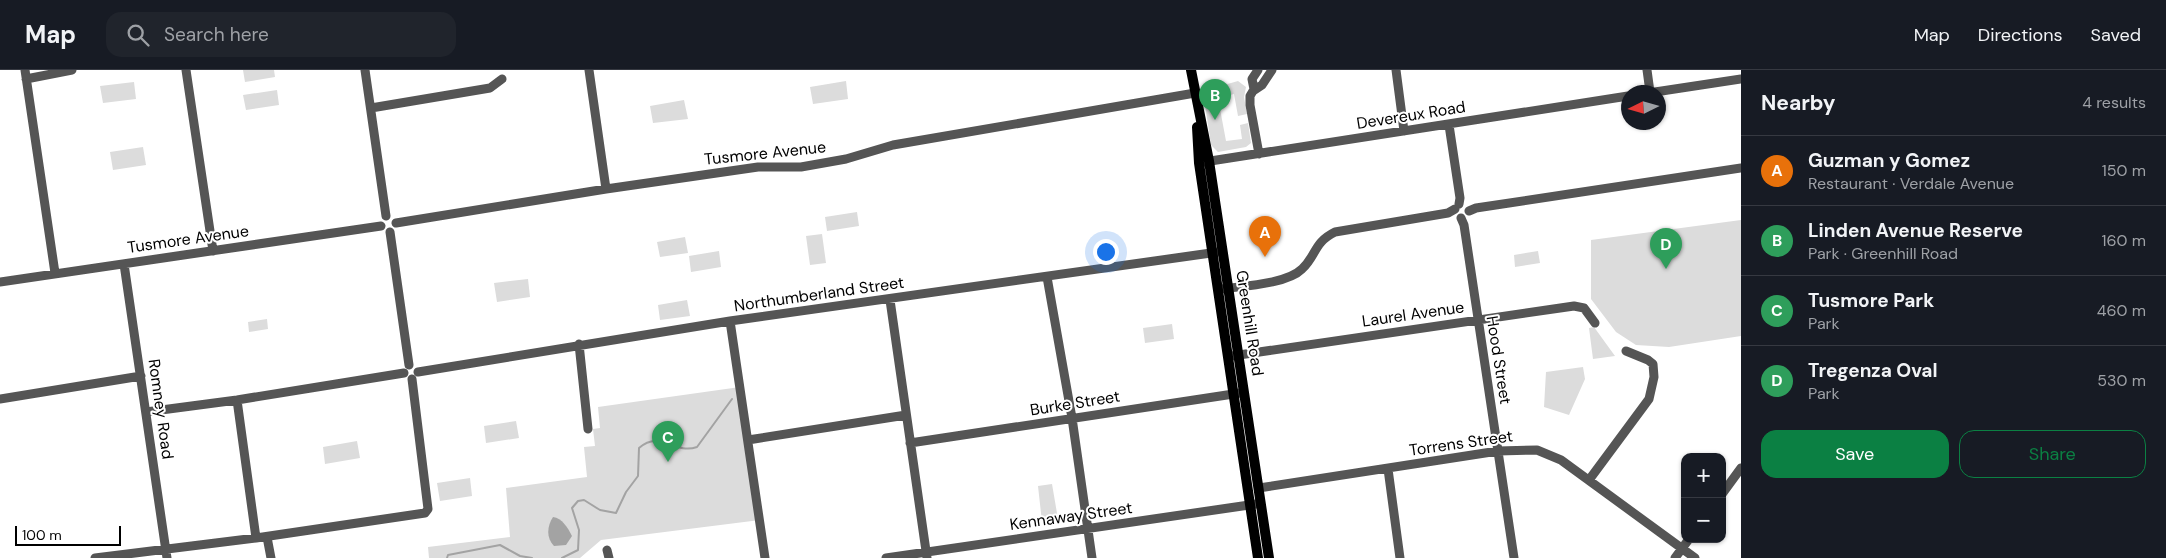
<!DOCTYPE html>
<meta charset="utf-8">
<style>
:root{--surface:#171b24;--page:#20242c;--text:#f1f3f6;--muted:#9ea1a6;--line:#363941;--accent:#0b8043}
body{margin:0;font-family:"DM Sans",sans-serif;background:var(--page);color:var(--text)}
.controls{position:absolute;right:15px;bottom:15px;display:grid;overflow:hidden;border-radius:10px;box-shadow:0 1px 4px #0004}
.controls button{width:45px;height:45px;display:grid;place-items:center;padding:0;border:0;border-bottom:1px solid var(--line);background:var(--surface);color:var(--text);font:25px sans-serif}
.compass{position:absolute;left:1621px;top:15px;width:45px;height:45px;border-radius:50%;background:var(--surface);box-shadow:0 1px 4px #0004;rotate:265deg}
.scale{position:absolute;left:15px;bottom:12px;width:106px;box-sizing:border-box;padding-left:5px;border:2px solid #000;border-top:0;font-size:14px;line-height:18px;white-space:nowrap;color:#000;-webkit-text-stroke:4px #fff;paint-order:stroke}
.you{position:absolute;left:1105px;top:181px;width:18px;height:18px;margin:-12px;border:4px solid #fff;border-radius:50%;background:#1a73e8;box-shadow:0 0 0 8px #1a73e833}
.badge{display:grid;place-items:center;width:32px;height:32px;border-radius:50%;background:var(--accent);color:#fff;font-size:16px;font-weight:700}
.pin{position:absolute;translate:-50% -41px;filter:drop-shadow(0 1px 2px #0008)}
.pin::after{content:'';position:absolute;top:26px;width:18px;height:15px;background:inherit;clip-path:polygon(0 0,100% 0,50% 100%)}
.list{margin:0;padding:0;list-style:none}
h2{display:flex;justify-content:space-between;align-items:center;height:65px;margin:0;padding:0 20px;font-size:21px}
h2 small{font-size:16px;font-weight:400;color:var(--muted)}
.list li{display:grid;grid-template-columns:32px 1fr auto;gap:15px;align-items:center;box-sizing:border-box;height:70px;padding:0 20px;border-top:1px solid var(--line)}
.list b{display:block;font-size:19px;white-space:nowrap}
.list p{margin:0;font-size:16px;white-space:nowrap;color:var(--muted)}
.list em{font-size:16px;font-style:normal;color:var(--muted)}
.actions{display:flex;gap:10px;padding:15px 20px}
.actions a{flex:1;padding:11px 0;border:1px solid var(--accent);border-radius:15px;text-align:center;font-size:18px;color:var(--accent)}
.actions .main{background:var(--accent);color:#fff}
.icon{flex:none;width:28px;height:28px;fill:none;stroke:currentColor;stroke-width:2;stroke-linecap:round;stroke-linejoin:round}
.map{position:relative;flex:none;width:1741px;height:488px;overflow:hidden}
header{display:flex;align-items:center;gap:30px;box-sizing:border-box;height:70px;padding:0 25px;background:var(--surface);border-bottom:1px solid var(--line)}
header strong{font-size:24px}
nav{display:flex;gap:28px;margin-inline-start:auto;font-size:18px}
.search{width:350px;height:45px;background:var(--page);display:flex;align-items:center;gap:12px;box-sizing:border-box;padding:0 18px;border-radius:15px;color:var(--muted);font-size:19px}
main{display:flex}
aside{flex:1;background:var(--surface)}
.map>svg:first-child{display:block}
</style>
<header>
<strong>Map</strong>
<div class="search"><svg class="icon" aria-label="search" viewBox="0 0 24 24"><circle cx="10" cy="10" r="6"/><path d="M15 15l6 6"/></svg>Search here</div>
<nav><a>Map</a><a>Directions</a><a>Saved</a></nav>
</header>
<main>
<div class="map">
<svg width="1741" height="488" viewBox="0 0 1741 488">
<rect width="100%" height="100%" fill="#fff"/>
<path fill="#dcdcdc" d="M243,0H274L275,7L245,12Z
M846,11L848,29L813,34L810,17Z
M1238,11L1246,17L1244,27L1247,44L1238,46L1234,24L1218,28L1226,71L1242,69L1240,55L1248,53L1251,73L1246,77L1218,82L1211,75L1203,21Z
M134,12L136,29L103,33L100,16Z
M277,20L279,35L246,40L243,25Z
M684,30L688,49L653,53L650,36Z
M143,77L146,95L113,100L110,82Z
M857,142L859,156L827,161L825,147Z
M1741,150V266L1669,277L1636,275L1616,262L1591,229V170Z
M822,164L826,193L810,195L806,166Z
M685,167L688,183L660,187L657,172Z
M719,181L721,197L691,202L689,186Z
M1538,181L1540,193L1515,197L1514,185Z
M528,209L530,227L497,232L494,213Z
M687,230L690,246L660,250L658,235Z
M267,249L268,259L249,262L248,252Z
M1172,254L1174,269L1145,273L1143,258Z
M1594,257L1615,286L1593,289L1589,258Z
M1583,297L1585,309L1569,345L1544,337L1546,302Z
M740,317L760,450L601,470L580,488H429L428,477L510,467L506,418L587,407L584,377L595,376L593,359L600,358L598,337Z
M516,351L519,368L486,373L484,356Z
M357,371L360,388L325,394L323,377Z
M470,408L472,426L440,431L437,413Z
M1052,414L1058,449L1042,452L1038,416Z"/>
<path fill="#a3a3a3" d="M553,447C562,448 568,458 572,466L566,475L554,476C546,468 547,456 553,447Z"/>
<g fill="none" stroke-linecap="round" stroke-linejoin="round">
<path stroke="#a3a3a3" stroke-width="2" d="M447,488L448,485L500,475L520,486L532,488
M562,488L578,480L579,460L572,438L578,431L584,430L600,440L616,443L626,422L638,406L639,378C660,359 674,385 697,377L732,329"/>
<path stroke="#555" stroke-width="9" d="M25,0L55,203
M186,0L213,181
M365,0L386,146
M589,0L606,119
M1396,0L1404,61
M1647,0L1650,22
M26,9L72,0
M1254,19L1252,9L1258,0
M1655,22L1741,9
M371,38L490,18L502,9
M1449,55L1460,128L1459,134
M1259,84L1250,35V26L1253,21L1262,15L1272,0
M1204,92L1628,26
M1469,141L1476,138L1741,98
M1461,148L1464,155L1514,488
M396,153L606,119L758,97H801L846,89L893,75L1195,23
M390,162L409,295
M124,194L167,488
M1047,207L1072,348L1092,488
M0,212L381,156
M1222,219C1243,216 1287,214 1302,199C1317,185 1313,173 1335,162L1448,143L1455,139
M890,230L927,488
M730,251L765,488
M579,274L588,359
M1232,286L1574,236L1584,238L1595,253
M418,302L730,251L1218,182
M0,329L141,306
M237,330L256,468
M146,342L237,330L404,303
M748,370L906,345
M910,373L1240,323
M1388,399L1400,488
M1589,410L1649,329L1654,307L1653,294L1648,290L1626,281
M1259,418L1498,381L1537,380L1561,390L1695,488
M1722,424L1741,398
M267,467L271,488
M607,480L609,488
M95,488L256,468L425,443L428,439L412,309
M886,488L1256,434
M1675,488L1689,469"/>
<path stroke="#000" stroke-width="10" d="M1191,0L1209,91L1269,488
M1197,57L1199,93L1258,488"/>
</g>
<g text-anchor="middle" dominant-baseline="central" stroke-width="4" stroke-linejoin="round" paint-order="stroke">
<g font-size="16" fill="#000" stroke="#fff">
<text transform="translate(1411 45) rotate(-9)">Devereux Road</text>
<text transform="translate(765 83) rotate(-6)">Tusmore Avenue</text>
<text transform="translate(188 169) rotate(-8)">Tusmore Avenue</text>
<text transform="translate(819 224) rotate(-8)">Northumberland Street</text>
<text transform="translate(1413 244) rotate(-8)">Laurel Avenue</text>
<text transform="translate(1250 253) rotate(81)">Greenhill Road</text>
<text transform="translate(1499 290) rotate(81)">Hood Street</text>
<text transform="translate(1075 333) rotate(-9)">Burke Street</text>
<text transform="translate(161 339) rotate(82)">Romney Road</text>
<text transform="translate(1461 373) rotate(-8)">Torrens Street</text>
<text transform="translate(1071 446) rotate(-8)">Kennaway Street</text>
</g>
</g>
</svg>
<div class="controls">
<button>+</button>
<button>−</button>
</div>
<svg class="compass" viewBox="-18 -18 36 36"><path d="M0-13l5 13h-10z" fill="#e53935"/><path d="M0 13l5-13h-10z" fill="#9ea1a6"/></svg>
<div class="scale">100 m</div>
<div class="you"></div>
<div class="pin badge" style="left:1265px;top:187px;background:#e8710a">A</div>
<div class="pin badge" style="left:1215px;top:50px;background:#2e9e5b">B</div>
<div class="pin badge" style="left:668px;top:392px;background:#2e9e5b">C</div>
<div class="pin badge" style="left:1666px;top:199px;background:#2e9e5b">D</div>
</div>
<aside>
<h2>Nearby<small>4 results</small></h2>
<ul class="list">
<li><span class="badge" style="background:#e8710a">A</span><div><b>Guzman y Gomez</b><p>Restaurant · Verdale Avenue</p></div><em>150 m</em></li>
<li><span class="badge" style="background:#2e9e5b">B</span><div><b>Linden Avenue Reserve</b><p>Park · Greenhill Road</p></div><em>160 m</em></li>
<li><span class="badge" style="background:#2e9e5b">C</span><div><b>Tusmore Park</b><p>Park</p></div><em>460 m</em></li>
<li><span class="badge" style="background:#2e9e5b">D</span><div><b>Tregenza Oval</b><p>Park</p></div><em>530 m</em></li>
</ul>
<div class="actions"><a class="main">Save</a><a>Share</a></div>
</aside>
</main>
